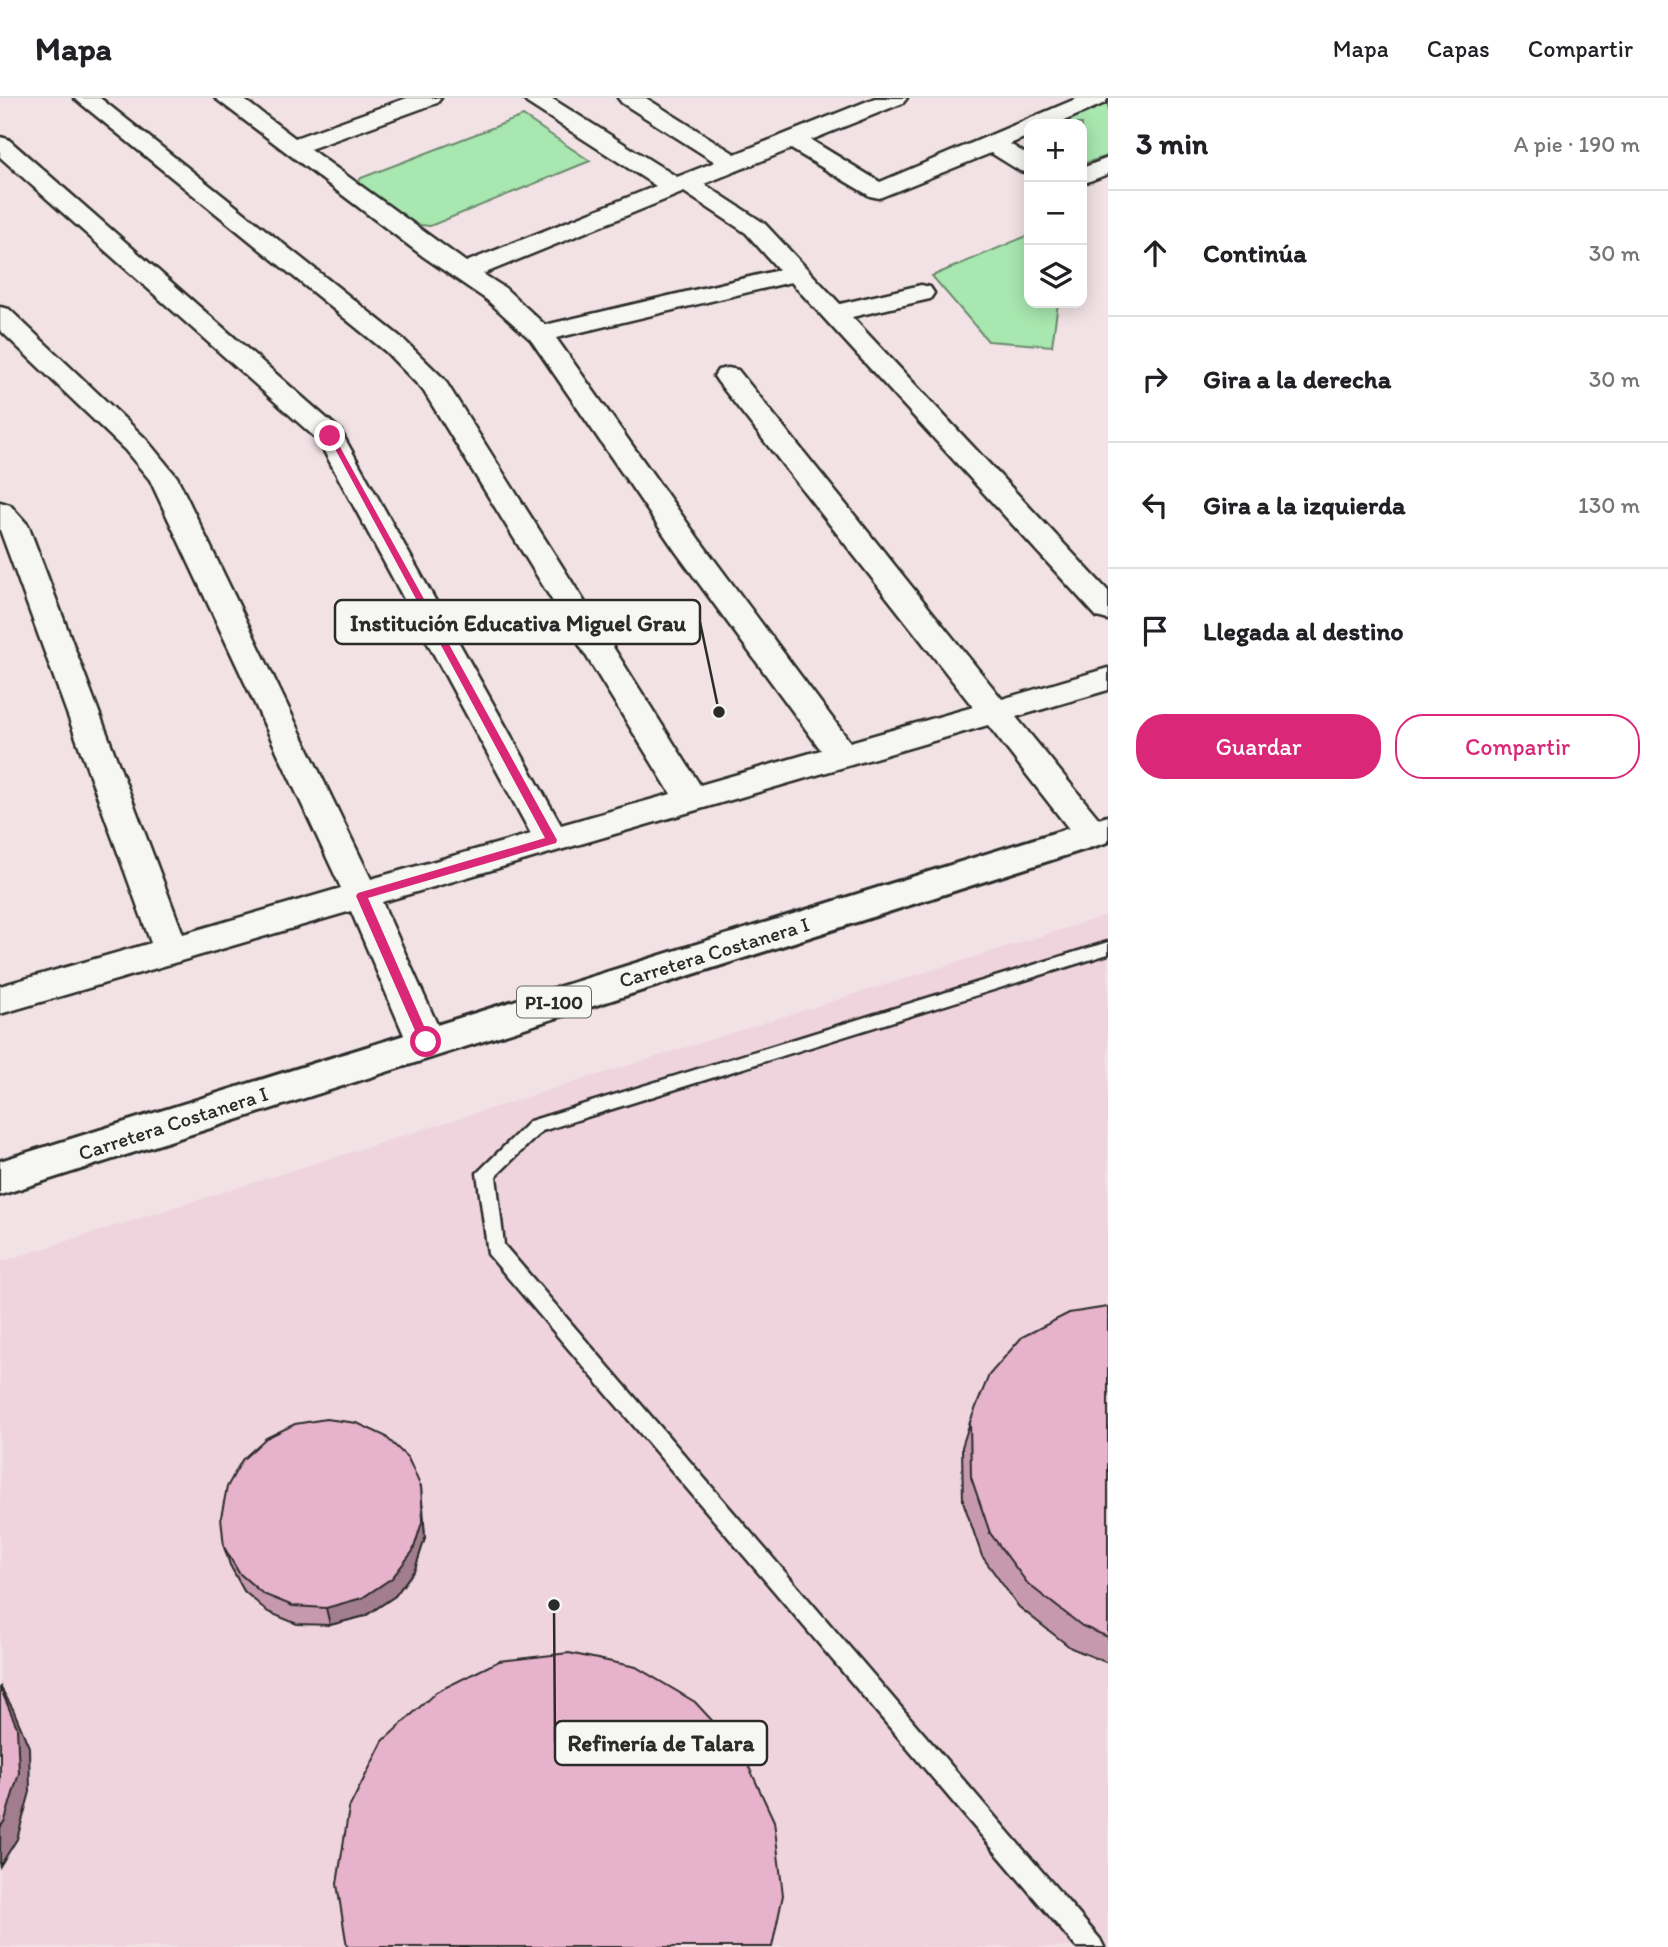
<!DOCTYPE html>
<html lang="es">
<meta charset="utf-8">
<style>
:root{--surface:#fff;--page:#f6f6f6;--text:#202124;--muted:#757577;--line:#e0e0e0;--accent:#db2777}
body{margin:0;font-family:Itim,sans-serif;background:var(--page);color:var(--text)}
.controls{position:absolute;right:21px;top:21px;display:grid;overflow:hidden;border-radius:14px;box-shadow:0 4px 18px #0003}
.controls button{width:63px;height:63px;display:grid;place-items:center;padding:0;border:0;border-bottom:2px solid var(--line);background:var(--surface);color:var(--text);font:35px sans-serif}
.stop{position:absolute;width:21px;height:21px;margin:-16px;border:5px solid #db2777;border-radius:50%;background:#fff}
.stop.end{background:#db2777;border-color:#fff;box-shadow:0 2px 7px #0008}
.list{margin:0;padding:0;list-style:none}
h2{display:flex;justify-content:space-between;align-items:center;height:91px;margin:0;padding:0 28px;font-size:30px}
h2 small{font-size:23px;font-weight:400;color:var(--muted)}
.list li{display:grid;grid-template-columns:46px 1fr auto;gap:21px;align-items:center;box-sizing:border-box;height:126px;padding:0 28px;border-top:2px solid var(--line)}
.list b{display:block;font-size:26px;white-space:nowrap}
.list em{font-size:23px;font-style:normal;color:var(--muted)}
.actions{display:flex;gap:14px;padding:21px 28px}
.actions a{flex:1;padding:16px 0;border:2px solid var(--accent);border-radius:28px;text-align:center;font-size:24px;color:var(--accent)}
.actions .main{background:var(--accent);color:#fff}
.icon{flex:none;width:38px;height:38px;fill:none;stroke:currentColor;stroke-width:2;stroke-linecap:round;stroke-linejoin:round}
.map{position:relative;flex:none;width:1108px;height:1849px;overflow:hidden}
header{display:flex;align-items:center;gap:42px;box-sizing:border-box;height:98px;padding:0 35px;background:var(--surface);border-bottom:2px solid var(--line)}
header strong{font-size:33px}
nav{display:flex;gap:38px;margin-inline-start:auto;font-size:24px}
main{display:flex}
aside{flex:1;background:var(--surface)}
.map>svg:first-child{display:block}
</style>
<header>
<strong>Mapa</strong>
<nav><a>Mapa</a><a>Capas</a><a>Compartir</a></nav>
</header>
<main>
<div class="map">
<svg width="1108" height="1849" viewBox="0 0 1108 1849">
<rect width="100%" height="100%" fill="#f2e2e6"/>
<filter id="ink" filterUnits="userSpaceOnUse"><feTurbulence type="fractalNoise" baseFrequency=".0143" numOctaves="2"/><feDisplacementMap in="SourceGraphic" scale="14" xChannelSelector="R" yChannelSelector="G"/><feConvolveMatrix kernelMatrix="1 2 1 2 8 2 1 2 1" color-interpolation-filters="sRGB"/></filter>
<g filter="url(#ink)">
<path fill="#efd4de" d="M1108,817V1849H0V1164Z"/>
<path fill="#a8e7af" stroke="#6a896d" stroke-width="2" d="M1108,4V58L1082,66V26H1054Z
M523,18L590,63L430,128L410,126L356,87L361,80Z
M1029,137V205H1058L1052,248L988,243L932,178Z"/>
<g fill="none" stroke-linecap="round" stroke-linejoin="round">
<defs>
<path id="service" d="M1108,844V856L542,1033L496,1078L504,1147L1100,1841L1104,1849H1076L488,1156L477,1075L530,1023Z"/>
<path id="minor" d="M74,0H100L403,241L444,281L700,687L821,652L676,454L531,242L487,202L424,159L215,0H242L295,40L407,0H441L437,5L310,51L466,164L656,88L527,5L523,0H551L677,79L715,64L622,5L618,0H646L735,56L875,0H907L903,5L811,42L880,84L1078,0H1108L1105,5L1057,26H1029V38L1010,46L1029,58V75L1020,73L991,55L879,100L870,98L791,51L704,86L764,125L840,206L921,187L930,189L934,195L930,201L852,219L1108,493V522L1097,519L791,184L556,240L698,440L850,644L973,609L718,284L714,278L718,272L728,270L738,272L1002,601L1108,570V592L1016,619L1104,727L1108,738L1104,745L1092,748L1080,745L988,627L382,804L445,944L439,954L426,959L413,954L407,944L351,813L0,916V888L151,845L0,432V404L10,407L28,427L183,836L341,790L150,382L125,352L0,232V209L9,211L145,340L177,379L371,781L531,736L318,342L0,59V39L8,41L340,332L561,727L671,696L423,292L385,253ZM684,94L746,135L779,172L545,227L505,190L483,176Z
M1108,60V76L1082,86V70Z"/>
<path id="primary" d="M1108,718V744L0,1097V1063Z"/>
</defs>
<use href="#service" stroke="#2b2b2b" stroke-width="5"/>
<use href="#minor" stroke="#2b2b2b" stroke-width="5"/>
<use href="#primary" stroke="#2b2b2b" stroke-width="6"/>
<use href="#service" fill="#f6f6f2" fill-rule="evenodd"/>
<use href="#minor" fill="#f6f6f2" fill-rule="evenodd"/>
<use href="#primary" fill="#f6f6f2" fill-rule="evenodd"/>
</g>
<path fill="#c799af" stroke="#2b2b2b" stroke-width="2" d="M1108,1209V1565L1071,1550L1019,1509L982,1458L963,1403L962,1349L970,1324Z
M423,1408L425,1440L415,1471L395,1498L365,1518L330,1527L297,1526L268,1514L244,1493L230,1467L224,1449Z"/>
<path fill="#a27d8e" stroke="#2b2b2b" stroke-width="2" d="M421,1389L425,1440L415,1471L395,1498L365,1518L330,1527L326,1510Z
M1,1590L13,1611L29,1649L30,1694L17,1741L0,1768Z"/>
<path fill="#e7b2cb" stroke="#2b2b2b" stroke-width="2" d="M1108,1209V1539L1082,1528L1028,1486L990,1435L971,1379L970,1324L989,1277L1022,1239L1069,1215Z
M326,1321L357,1325L385,1338L408,1360L421,1389L423,1421L413,1453L392,1480L362,1500L326,1510L293,1508L263,1496L239,1475L224,1449L221,1419L227,1389L242,1362L266,1340L295,1326Z
M569,1555L636,1569L695,1604L743,1656L774,1723L783,1797L772,1849H347L337,1786L349,1710L383,1643L436,1594L499,1563Z
M0,1589L17,1629L19,1675L5,1722L0,1730Z"/>
</g>
<path fill="#db2777" d="M327,336L334,338L557,742L556,745L368,800L431,944L426,949L420,944L356,798L358,795L545,740Z"/>
<g text-anchor="middle" dominant-baseline="central" stroke-width="7" stroke-linejoin="round" paint-order="stroke">
<rect fill="#f6f6f2" stroke="#686867" stroke-width="2" x="517" y="888.5" width="74" height="31" rx="5"/>
<g font-size="19" font-weight="bold" fill="#2b2b2b">
<text x="554" y="904">PI-100</text>
</g>
<g font-size="21" fill="#2b2b2b" stroke="#f6f6f2">
<text transform="translate(714 854) rotate(-17)">Carretera Costanera I</text>
<text transform="translate(173 1025) rotate(-18)">Carretera Costanera I</text>
</g>
</g>
<path fill="none" stroke="#2b2b2b" stroke-width="2.5" d="M719 614L700 524M554 1507L555 1645"/>
<g fill="#2b2b2b" stroke="#f6f6f2" stroke-width="2.5">
<circle cx="719" cy="614" r="7"/>
<circle cx="554" cy="1507" r="7"/>
</g>
<g fill="#f6f6f2" stroke="#2b2b2b" stroke-width="2.5">
<rect x="335" y="502" width="365" height="44" rx="7"/>
<rect x="555" y="1623" width="212" height="44" rx="7"/>
</g>
<g font-size="23" text-anchor="middle" font-weight="bold" fill="#2b2b2b">
<text x="518" y="533">Institución Educativa Miguel Grau</text>
<text x="661" y="1653">Refinería de Talara</text>
</g>
</svg>
<div class="controls">
<button>+</button>
<button>−</button>
<button><svg class="icon" aria-label="layers" viewBox="0 0 24 24"><path d="M12 4l9 5-9 5-9-5zM3 14l9 5 9-5"/></svg></button>
</div>
<div class="stop" style="left:426px;top:944px"></div>
<div class="stop end" style="left:330px;top:338px"></div>
</div>
<aside>
<h2>3 min<small>A pie · 190 m</small></h2>
<ul class="list">
<li><svg class="icon" aria-label="ahead" viewBox="0 0 24 24"><path d="M12 20V5M6 11l6-6 6 6"/></svg><div><b>Continúa</b></div><em>30 m</em></li>
<li><svg class="icon" aria-label="right" viewBox="0 0 24 24"><path d="M7 20v-9h11M14 6l5 5-5 5"/></svg><div><b>Gira a la derecha</b></div><em>30 m</em></li>
<li><svg class="icon" aria-label="left" viewBox="0 0 24 24"><path d="M17 20v-9H6M10 6l-5 5 5 5"/></svg><div><b>Gira a la izquierda</b></div><em>130 m</em></li>
<li><svg class="icon" aria-label="arrive" viewBox="0 0 24 24"><path d="M6 21V4h12l-3 4 3 4H6"/></svg><div><b>Llegada al destino</b></div></li>
</ul>
<div class="actions"><a class="main">Guardar</a><a>Compartir</a></div>
</aside>
</main>
